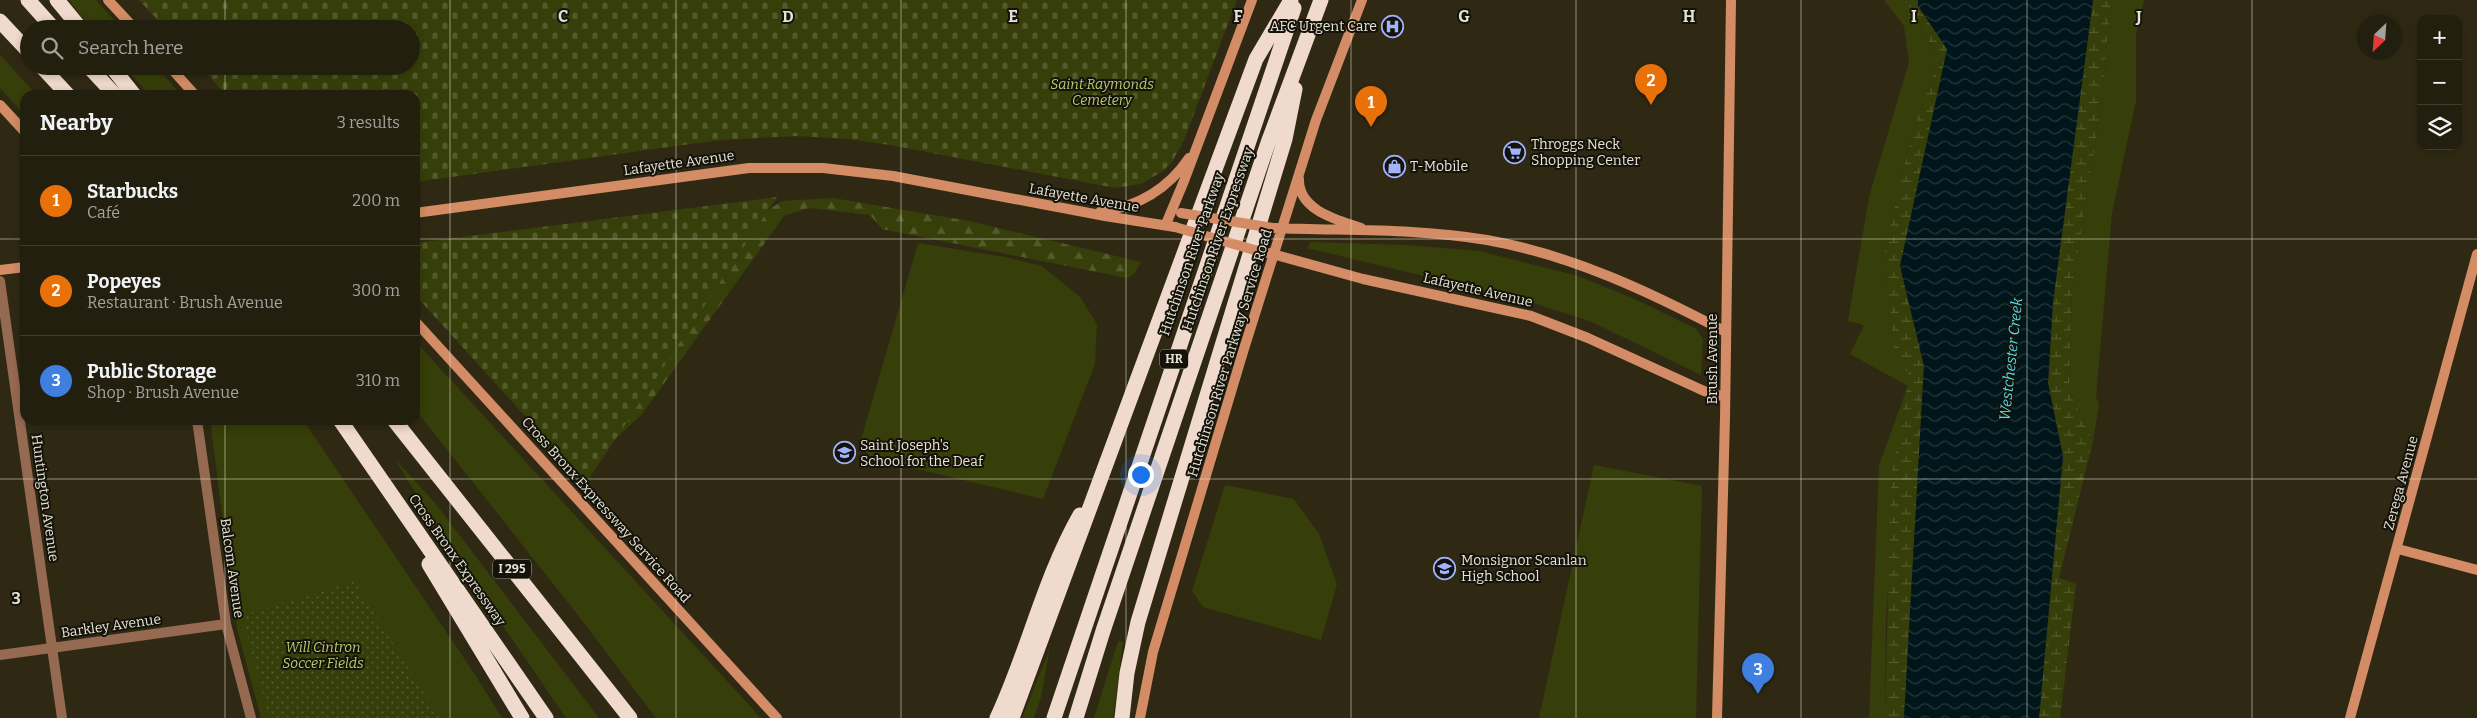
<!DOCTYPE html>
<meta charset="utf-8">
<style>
:root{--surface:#231f0f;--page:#2b2718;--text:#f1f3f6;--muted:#a3a29e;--line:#403d2f;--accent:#a1b3fd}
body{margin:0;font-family:Bitter,serif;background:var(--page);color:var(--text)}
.controls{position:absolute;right:15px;top:15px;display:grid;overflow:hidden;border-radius:10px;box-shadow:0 2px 8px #0003}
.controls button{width:45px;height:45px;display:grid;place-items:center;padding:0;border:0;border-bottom:1px solid var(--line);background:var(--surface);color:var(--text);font:25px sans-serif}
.compass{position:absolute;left:2357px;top:15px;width:45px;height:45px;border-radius:50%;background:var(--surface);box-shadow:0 2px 8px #0003;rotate:205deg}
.you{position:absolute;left:1140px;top:474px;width:18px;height:18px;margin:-12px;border:4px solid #fff;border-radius:50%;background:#1a73e8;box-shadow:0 0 0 8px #1a73e833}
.badge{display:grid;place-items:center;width:32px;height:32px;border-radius:50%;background:var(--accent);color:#fff;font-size:16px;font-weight:700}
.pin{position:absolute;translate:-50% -41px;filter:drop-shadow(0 1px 2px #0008)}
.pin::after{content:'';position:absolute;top:26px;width:18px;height:15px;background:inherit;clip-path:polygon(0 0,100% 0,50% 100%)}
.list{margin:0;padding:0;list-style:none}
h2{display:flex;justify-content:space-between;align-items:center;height:65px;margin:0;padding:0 20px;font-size:21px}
h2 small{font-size:16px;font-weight:400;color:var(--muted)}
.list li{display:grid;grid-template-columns:32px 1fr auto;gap:15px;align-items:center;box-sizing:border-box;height:90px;padding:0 20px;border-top:1px solid var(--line)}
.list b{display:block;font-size:19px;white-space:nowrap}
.list p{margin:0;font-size:16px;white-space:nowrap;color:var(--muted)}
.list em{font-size:16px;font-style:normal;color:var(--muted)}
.icon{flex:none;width:28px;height:28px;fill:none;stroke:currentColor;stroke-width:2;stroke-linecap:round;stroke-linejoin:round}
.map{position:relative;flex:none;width:2477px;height:718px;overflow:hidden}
.search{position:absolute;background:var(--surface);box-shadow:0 2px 8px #0003;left:20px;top:20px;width:400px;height:55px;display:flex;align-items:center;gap:12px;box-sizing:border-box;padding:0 18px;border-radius:28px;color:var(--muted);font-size:19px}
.panel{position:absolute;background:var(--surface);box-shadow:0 2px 8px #0003;left:20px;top:90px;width:400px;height:335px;border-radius:15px}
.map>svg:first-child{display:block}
</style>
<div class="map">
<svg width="2477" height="718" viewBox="0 0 2477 718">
<defs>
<pattern id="forest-firs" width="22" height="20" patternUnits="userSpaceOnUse" patternTransform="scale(1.25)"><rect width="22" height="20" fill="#363f09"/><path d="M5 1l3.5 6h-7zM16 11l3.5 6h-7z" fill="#535b2c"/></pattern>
<pattern id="wetland-marsh" width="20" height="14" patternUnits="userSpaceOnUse" patternTransform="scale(1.25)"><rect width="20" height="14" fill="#363f09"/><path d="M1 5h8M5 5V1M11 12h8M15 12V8" fill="none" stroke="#535b2c"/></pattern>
<pattern id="cemetery-stones" width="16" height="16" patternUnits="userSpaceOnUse" patternTransform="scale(1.25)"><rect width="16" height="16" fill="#363f09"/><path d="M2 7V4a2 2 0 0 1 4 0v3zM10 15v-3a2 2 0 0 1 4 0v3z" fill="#535b2c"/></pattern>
<pattern id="park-dots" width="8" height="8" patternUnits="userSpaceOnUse" patternTransform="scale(1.25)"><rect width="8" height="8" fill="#363f09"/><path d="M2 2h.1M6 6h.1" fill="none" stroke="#535b2c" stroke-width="1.8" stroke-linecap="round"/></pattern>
<pattern id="water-waves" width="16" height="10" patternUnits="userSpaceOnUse" patternTransform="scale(1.25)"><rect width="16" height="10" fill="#00161b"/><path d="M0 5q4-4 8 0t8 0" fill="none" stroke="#25383b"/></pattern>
</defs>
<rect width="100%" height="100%" fill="#2f2914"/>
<path fill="#363f09" d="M69,0H96L122,29H91Z
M1884,0H1905L1936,53L1934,73L1912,133L1884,253L1894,347L1909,376L1886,613L1885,718H1869L1879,465L1908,386L1850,354L1864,325L1848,321L1869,197L1909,62L1904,26Z
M2111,0H2144L2136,34V101L2112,213L2096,397L2099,404L2093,441L2069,390L2072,290L2101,106Z
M0,55L37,95H25V116L0,88Z
M123,66H156L181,95H150Z
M1310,242L1406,245L1479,251L1578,276L1637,300L1696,329L1703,339L1701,375L1592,322L1524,300L1307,248Z
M918,243L1005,257L1042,266L1080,297L1097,324L1095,364L1043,499L871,458L860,443Z
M415,341L761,718H656L577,614L415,409Z
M210,420H303L470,667L502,718H261L237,629Z
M395,459L435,503L599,718H566L442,537Z
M1594,465L1702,486L1696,718H1539Z
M1225,485L1294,499L1319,534L1337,584L1321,640L1203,607L1192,591Z
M1118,641L1123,642L1113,718H1094Z
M1050,648L1041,697L1034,718H1022Z"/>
<path fill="url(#forest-firs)" d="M833,198L969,221L1141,262L1134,274L1127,278L882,229L870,215L809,208L784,216L642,414L595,458L756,218L782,201Z"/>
<path fill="url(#wetland-marsh)" d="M1905,0H1918V6L1948,48L1900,266L1924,366L1904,718H1885L1891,477L1909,376L1894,347L1884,253L1912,133L1934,73L1936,53Z
M2093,0H2111L2101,106L2072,290L2069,390L2093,441L2059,578L2076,584L2060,718H2039L2063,456L2048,383L2053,302Z"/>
<path fill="url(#cemetery-stones)" d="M139,0H1237L1184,140L1172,162L1163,171L1141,184L1115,188L890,145L848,139L798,136L720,140L415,182V95H226L200,66H411V29H166Z
M777,197L586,483L415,295V243Z"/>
<path fill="url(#park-dots)" d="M354,581L440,718H269L247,635L244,615Z"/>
<path fill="url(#water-waves)" d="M1918,0H2093L2053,302L2048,383L2063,456L2039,718H1904L1924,366L1900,266L1947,49L1918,6Z"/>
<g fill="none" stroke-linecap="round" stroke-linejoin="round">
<path stroke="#966951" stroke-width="10" d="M0,281L62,718
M197,420L226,624L251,718
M0,655L226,624"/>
<path stroke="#d38c65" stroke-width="10" d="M108,0L135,29
M169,66L195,95
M0,105L25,132
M1299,179C1298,210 1337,220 1361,228
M1100,212C1137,207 1168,189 1189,158
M415,213L749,168H823L893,176L1105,216L1175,227
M1166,224L1184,181L1252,0
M1275,228C1345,231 1417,228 1487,240C1572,255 1650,292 1726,332
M1269,253L1363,279L1531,316L1588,338L1704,391L1725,397
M0,270L25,267
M415,321L777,718
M2398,549L2477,570
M1140,718L1153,652L1243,352L1316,120L1362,0
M1717,718L1725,418L1731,0
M2350,718L2477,254"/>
<path stroke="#f0d9cd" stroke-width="15" d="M28,0L54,29
M57,0L81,29
M0,21L29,52
M41,66L68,95
M88,66L115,95
M111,66L134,95
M340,420L546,718
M394,420L630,718
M429,564L522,718
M997,718C1028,652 1044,578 1080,515
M1012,718L1256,59L1291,0
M1054,718L1294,8
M1076,718L1103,631L1269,140L1321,0
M1122,718L1127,673L1138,622L1285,139L1295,89"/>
<path stroke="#d38c65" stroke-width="10" d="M1181,213L1273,228
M1175,227L1265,253"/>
</g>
<path fill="none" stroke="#e6e3d6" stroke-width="1" stroke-opacity="0.55" d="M225,0V29M450,0V718M676,0V718M901,0V718M1126,0V718M1351,0V718M1576,0V718M1801,0V718M2027,0V718M2252,0V718M225,66V95M0,239H25M415,239H2477M225,420V718M0,479H2477"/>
<defs>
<symbol id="hospital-ring" viewBox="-11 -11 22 22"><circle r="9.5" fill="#141209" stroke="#a1b3fd" stroke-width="1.5"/><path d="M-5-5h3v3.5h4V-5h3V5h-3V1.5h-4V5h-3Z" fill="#a1b3fd"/></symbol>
<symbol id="supermarket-ring" viewBox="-11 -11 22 22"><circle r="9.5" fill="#141209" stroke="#a1b3fd" stroke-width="1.5"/><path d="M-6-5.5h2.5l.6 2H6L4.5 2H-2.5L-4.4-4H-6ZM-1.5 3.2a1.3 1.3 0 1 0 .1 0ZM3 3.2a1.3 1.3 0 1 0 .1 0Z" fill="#a1b3fd"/></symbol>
<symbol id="shop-ring" viewBox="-11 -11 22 22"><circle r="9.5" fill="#141209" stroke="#a1b3fd" stroke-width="1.5"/><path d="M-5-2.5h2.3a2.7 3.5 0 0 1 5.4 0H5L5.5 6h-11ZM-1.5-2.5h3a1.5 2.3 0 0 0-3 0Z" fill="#a1b3fd"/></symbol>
<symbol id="school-ring" viewBox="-11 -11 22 22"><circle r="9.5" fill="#141209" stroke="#a1b3fd" stroke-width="1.5"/><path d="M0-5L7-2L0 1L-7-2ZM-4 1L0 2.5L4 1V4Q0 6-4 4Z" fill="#a1b3fd"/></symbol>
</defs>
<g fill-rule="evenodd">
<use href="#hospital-ring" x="1380" y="14" width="25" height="25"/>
<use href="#supermarket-ring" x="1502" y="140" width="25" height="25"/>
<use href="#shop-ring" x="1382" y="154" width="25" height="25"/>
<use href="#school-ring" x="832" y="440" width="25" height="25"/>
<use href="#school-ring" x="1432" y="556" width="25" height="25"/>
</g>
<g text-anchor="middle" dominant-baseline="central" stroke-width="4" stroke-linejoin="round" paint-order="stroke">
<g fill="#141209" stroke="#a7a498" stroke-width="1">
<rect x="1160" y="349.5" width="28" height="19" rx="4"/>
<rect x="493" y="559.5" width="38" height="19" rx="4"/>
</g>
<g font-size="12" font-weight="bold" fill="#e6e3d6">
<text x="1174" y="359">HR</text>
<text x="512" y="569">I 295</text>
</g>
<g font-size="14" fill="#e6e3d6" stroke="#141209" text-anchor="start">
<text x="1377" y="26" text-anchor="end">AFC Urgent Care</text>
<text x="1531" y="144">Throggs Neck<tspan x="1531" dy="16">Shopping Center</tspan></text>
<text x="1410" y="166">T-Mobile</text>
<text x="860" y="445">Saint Joseph's<tspan x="860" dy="16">School for the Deaf</tspan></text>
<text x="1461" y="560">Monsignor Scanlan<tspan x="1461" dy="16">High School</tspan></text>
</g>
<g font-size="14" font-style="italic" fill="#b9cc6f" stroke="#141209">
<text x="1102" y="84">Saint Raymonds<tspan x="1102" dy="16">Cemetery</tspan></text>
<text x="323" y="647">Will Cintron<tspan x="323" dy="16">Soccer Fields</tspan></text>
</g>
<g font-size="14" fill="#e6e3d6" stroke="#141209">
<text transform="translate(679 163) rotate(-8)">Lafayette Avenue</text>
<text transform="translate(1084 198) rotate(10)">Lafayette Avenue</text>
<text transform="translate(1218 239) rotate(-71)">Hutchinson River Expressway</text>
<text transform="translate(1192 254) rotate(-71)">Hutchinson River Parkway</text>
<text transform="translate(1478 290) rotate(13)">Lafayette Avenue</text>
<text transform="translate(1230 353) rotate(-73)">Hutchinson River Parkway Service Road</text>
<text transform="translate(1712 359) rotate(-90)">Brush Avenue</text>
<text transform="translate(2401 483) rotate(-75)">Zerega Avenue</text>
<text transform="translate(45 498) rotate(82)">Huntington Avenue</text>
<text transform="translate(606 510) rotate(48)">Cross Bronx Expressway Service Road</text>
<text transform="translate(457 560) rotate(55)">Cross Bronx Expressway</text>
<text transform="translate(232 568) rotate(82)">Balcom Avenue</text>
<text transform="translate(111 626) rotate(-8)">Barkley Avenue</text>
</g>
<g font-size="15" font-style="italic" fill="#52dcf2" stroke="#141209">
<text transform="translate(2011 359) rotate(-84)">Westchester Creek</text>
</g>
</g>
<g font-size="16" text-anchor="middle" font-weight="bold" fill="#e6e3d6" stroke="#141209" stroke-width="4" stroke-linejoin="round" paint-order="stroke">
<text x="563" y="22">C</text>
<text x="788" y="22">D</text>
<text x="1013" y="22">E</text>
<text x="1238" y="22">F</text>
<text x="1464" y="22">G</text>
<text x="1689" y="22">H</text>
<text x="1914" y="22">I</text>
<text x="2139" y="22">J</text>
<text x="16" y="604">3</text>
</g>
</svg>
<div class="controls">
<button>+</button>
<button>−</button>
<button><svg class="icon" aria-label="layers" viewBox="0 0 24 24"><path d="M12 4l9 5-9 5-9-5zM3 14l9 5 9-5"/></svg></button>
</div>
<svg class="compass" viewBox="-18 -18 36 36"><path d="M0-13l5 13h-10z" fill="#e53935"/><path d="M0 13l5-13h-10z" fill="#a3a29e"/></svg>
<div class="you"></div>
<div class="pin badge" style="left:1371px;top:127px;background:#e8710a">1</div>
<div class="pin badge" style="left:1651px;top:105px;background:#e8710a">2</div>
<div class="pin badge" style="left:1758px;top:694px;background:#3f7fe0">3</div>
<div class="search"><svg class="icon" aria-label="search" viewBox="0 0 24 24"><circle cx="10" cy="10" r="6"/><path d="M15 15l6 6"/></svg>Search here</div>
<section class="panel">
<h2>Nearby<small>3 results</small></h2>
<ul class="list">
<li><span class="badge" style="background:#e8710a">1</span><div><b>Starbucks</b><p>Café</p></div><em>200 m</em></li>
<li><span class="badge" style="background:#e8710a">2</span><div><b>Popeyes</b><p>Restaurant · Brush Avenue</p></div><em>300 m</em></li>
<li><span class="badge" style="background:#3f7fe0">3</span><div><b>Public Storage</b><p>Shop · Brush Avenue</p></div><em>310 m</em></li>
</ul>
</section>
</div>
